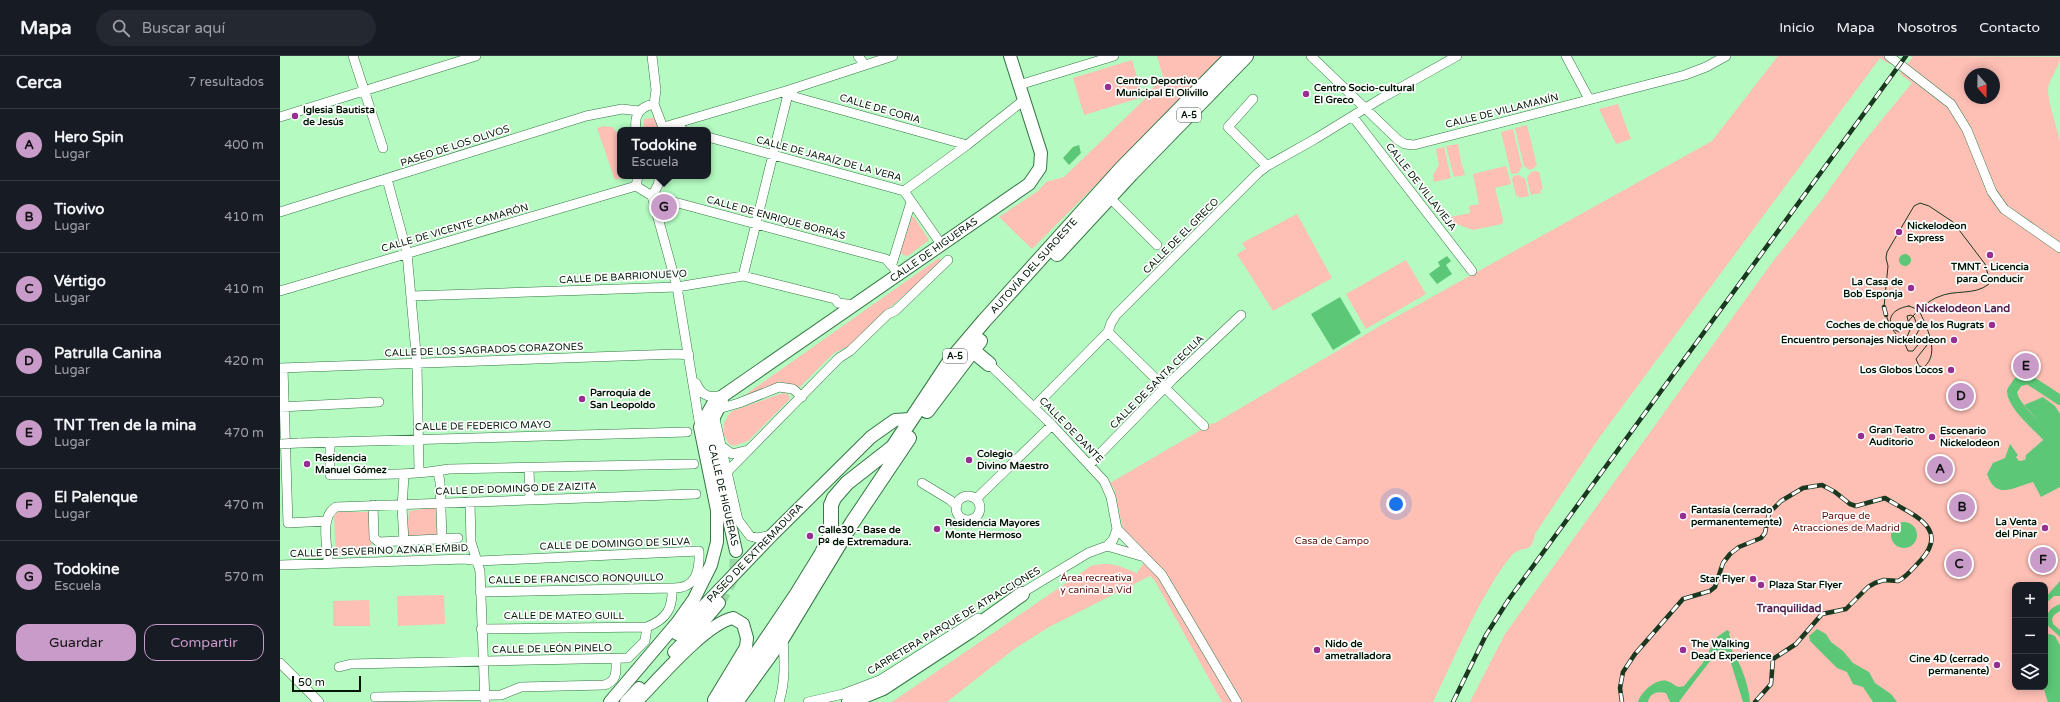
<!DOCTYPE html>
<html lang="es">
<meta charset="utf-8">
<style>
:root{--surface:#171b24;--page:#242831;--text:#f1f3f6;--muted:#9ea1a6;--line:#363941;--accent:#c89bc9}
body{margin:0;font-family:"Varela Round",sans-serif;background:var(--page);color:var(--text)}
.controls{position:absolute;right:12px;bottom:12px;display:grid;overflow:hidden;border-radius:8px;box-shadow:0 2px 10px #0003}
.controls button{width:36px;height:36px;display:grid;place-items:center;padding:0;border:0;border-bottom:1px solid var(--line);background:var(--surface);color:var(--text);font:20px sans-serif}
.compass{position:absolute;left:1684px;top:12px;width:36px;height:36px;border-radius:50%;background:var(--surface);box-shadow:0 2px 10px #0003;rotate:160deg}
.scale{position:absolute;left:12px;bottom:10px;width:69px;box-sizing:border-box;padding-left:4px;border:2px solid #001704;border-top:0;font-size:11px;line-height:14px;white-space:nowrap;color:#001704;-webkit-text-stroke:3px #fff;paint-order:stroke}
.you{position:absolute;left:1116px;top:448px;width:14px;height:14px;margin:-10px;border:3px solid #fff;border-radius:50%;background:#1a73e8;box-shadow:0 0 0 6px #1a73e833}
.badge{display:grid;place-items:center;width:26px;height:26px;border-radius:50%;background:var(--accent);color:#111;font-size:13px;font-weight:700}
.pin{position:absolute;translate:-50% -50%;border:2px solid #fff;box-shadow:0 1px 4px #0006}
.popup{position:absolute;left:337px;top:71px;width:94px;height:52px;box-sizing:border-box;display:grid;place-content:center;border-radius:8px;background:var(--surface);filter:drop-shadow(0 1px 3px #0005);font-size:13px;white-space:nowrap;color:var(--muted)}
.popup b{font-size:15px;color:var(--text)}
.popup::after{content:'';position:absolute;left:50%;top:100%;margin-left:-8px;border:8px solid transparent;border-top-color:var(--surface)}
.list{margin:0;padding:0;list-style:none}
h2{display:flex;justify-content:space-between;align-items:center;height:52px;margin:0;padding:0 16px;font-size:17px}
h2 small{font-size:13px;font-weight:400;color:var(--muted)}
.list li{display:grid;grid-template-columns:26px 1fr auto;gap:12px;align-items:center;box-sizing:border-box;height:72px;padding:0 16px;border-top:1px solid var(--line)}
.list b{display:block;font-size:15px;white-space:nowrap}
.list p{margin:0;font-size:13px;white-space:nowrap;color:var(--muted)}
.list em{font-size:13px;font-style:normal;color:var(--muted)}
.actions{display:flex;gap:8px;padding:12px 16px}
.actions a{flex:1;padding:9px 0;border:1px solid var(--accent);border-radius:12px;text-align:center;font-size:14px;color:var(--accent)}
.actions .main{background:var(--accent);color:#111}
.icon{flex:none;width:22px;height:22px;fill:none;stroke:currentColor;stroke-width:2;stroke-linecap:round;stroke-linejoin:round}
.map{position:relative;flex:none;width:1780px;height:646px;overflow:hidden}
header{display:flex;align-items:center;gap:24px;box-sizing:border-box;height:56px;padding:0 20px;background:var(--surface);border-bottom:1px solid var(--line)}
header strong{font-size:19px}
nav{display:flex;gap:22px;margin-inline-start:auto;font-size:14px}
.search{width:280px;height:36px;background:var(--page);display:flex;align-items:center;gap:10px;box-sizing:border-box;padding:0 14px;border-radius:22px;color:var(--muted);font-size:15px}
main{display:flex}
aside{flex:1;background:var(--surface)}
.map>svg:first-child{display:block}
</style>
<header>
<strong>Mapa</strong>
<div class="search"><svg class="icon" aria-label="search" viewBox="0 0 24 24"><circle cx="10" cy="10" r="6"/><path d="M15 15l6 6"/></svg>Buscar aquí</div>
<nav><a>Inicio</a><a>Mapa</a><a>Nosotros</a><a>Contacto</a></nav>
</header>
<main>
<aside>
<h2>Cerca<small>7 resultados</small></h2>
<ul class="list">
<li><span class="badge">A</span><div><b>Hero Spin</b><p>Lugar</p></div><em>400 m</em></li>
<li><span class="badge">B</span><div><b>Tiovivo</b><p>Lugar</p></div><em>410 m</em></li>
<li><span class="badge">C</span><div><b>Vértigo</b><p>Lugar</p></div><em>410 m</em></li>
<li><span class="badge">D</span><div><b>Patrulla Canina</b><p>Lugar</p></div><em>420 m</em></li>
<li><span class="badge">E</span><div><b>TNT Tren de la mina</b><p>Lugar</p></div><em>470 m</em></li>
<li><span class="badge">F</span><div><b>El Palenque</b><p>Lugar</p></div><em>470 m</em></li>
<li><span class="badge">G</span><div><b>Todokine</b><p>Escuela</p></div><em>570 m</em></li>
</ul>
<div class="actions"><a class="main">Guardar</a><a>Compartir</a></div>
</aside>
<div class="map">
<svg width="1780" height="646" viewBox="0 0 1780 646">
<rect width="100%" height="100%" fill="#b4fac1"/>
<path fill="#febfb5" fill-rule="evenodd" d="M877,0H944L752,193L719,161L758,135L766,126L784,121L869,39L870,35L883,21Z
M1498,0H1615L1609,8L1600,2L1319,382L1255,478C1251,500 1244,488 1233,498C1228,503 1222,512 1218,518C1192,558 1174,603 1153,646H942L875,525L870,520L769,571L733,594L667,646H612L811,510C831,505 839,510 857,517L869,499L844,477L834,432L830,427L931,368L935,367L1098,271L1432,85Z
M1633,0L1780,1C1780,10 1769,23 1768,33C1768,46 1777,72 1780,85V646H1190L1225,578L1491,208L1541,145L1581,89L1632,27L1620,18ZM1690,18H1714V42H1690ZM1735,529H1765V631H1735Z
M852,4L863,41L804,59L793,22Z
M1338,48L1351,83L1336,88L1319,53Z
M377,61L380,74H364V63Z
M1247,69L1257,110L1250,114L1244,110L1235,72Z
M324,70L332,71L340,80V120L344,121L335,124L317,72Z
M1233,73L1242,111L1238,117L1233,118L1231,117L1221,76Z
M1178,88L1182,111H1183L1185,119L1174,121L1166,90Z
M1164,91L1171,122L1154,126L1153,119L1159,109L1156,93Z
M1226,110L1231,128L1215,132L1223,164L1222,168L1193,174L1168,165L1166,162L1190,157L1189,150L1199,148L1193,118Z
M1256,115L1259,116L1263,133L1260,134L1261,137L1251,139L1247,122L1251,116Z
M1239,119L1245,123L1249,140L1239,142L1238,139L1236,140L1232,123L1233,120Z
M1017,158L1052,222L993,255L957,198L966,193L962,187Z
M632,161H634L649,184L628,200L620,198Z
M659,202L662,206L606,255L571,289L554,297L520,331L503,328L462,341Z
M1126,204L1146,238L1086,273L1066,238Z
M503,337L508,338L510,343L468,385L454,390L449,388L444,379V367L449,358L452,355Z
M156,451L157,479L127,480L129,455Z
M58,456H88L90,459L92,499L56,500L54,460Z
M164,539L165,568L118,570L117,540Z
M89,544L90,570H53V545Z"/>
<path fill="#5cc877" d="M799,89L801,97L789,109L783,102L793,91Z
M1619 204a6 6 0 1 1 12 0a6 6 0 1 1-12 0Z
M1167,200L1171,205L1166,209L1172,218L1157,228L1149,218L1160,210L1158,206Z
M1060,241L1081,277L1053,294L1031,258Z
M1763,341L1775,350L1780,358V431L1761,441L1753,426C1734,431 1716,445 1707,418L1713,407L1725,402L1730,388L1738,399L1736,401L1739,405L1745,404L1746,399L1770,378L1744,349Z
M1611 479a13 13 0 1 1 26 0a13 13 0 1 1-26 0Z
M1780,525V540H1774L1765,548V542Z
M1780,548V555L1774,559L1772,563L1773,568L1780,574V581L1765,567C1766,556 1771,552 1780,548Z
M1537,573L1546,578L1551,586L1563,595L1573,607L1589,616L1595,627L1611,638L1617,646H1593L1583,631L1573,628L1567,616L1557,612L1530,585L1529,580Z
M1447,574L1450,576L1449,578L1452,586L1450,591C1460,606 1469,628 1470,646H1463L1450,604L1441,593C1438,594 1404,639 1399,646H1390L1386,637C1377,635 1370,637 1368,646H1358C1361,636 1376,622 1387,625C1394,627 1396,633 1404,630L1422,608L1437,581Z
M1770,578L1775,580L1780,589V646H1770L1768,636L1772,634L1765,607V596L1768,591L1765,579Z"/>
<g fill="none" stroke-linecap="round" stroke-linejoin="round">
<path stroke="#5cc877" stroke-width="10" d="M1772,391L1770,384C1760,372 1732,350 1732,335L1738,326L1748,323L1780,344
M1765,619L1773,646"/>
<path stroke="#99d8a5" stroke-width="12" stroke-dasharray="12 6" stroke-linecap="butt" d="M439,547L455,518L456,495"/>
<defs>
<path id="minor" d="M73,0L103,92
M372,0L376,34L374,48L384,74
M578,0L585,9
M1031,0L1118,84L1125,88L1134,89L1405,19L1426,11L1446,0
M1286,0L1309,43
M1609,0L1671,48L1687,74L1712,136L1724,153L1780,192
M739,29L834,0
M509,34L515,41L687,89
M973,43L948,71L987,110
M0,61L196,0
M1073,61L1192,215
M384,71L509,34L613,0
M387,72L403,74
M356,74C354,59 359,51 374,48
M428,81L624,135L661,188
M380,120L378,129L372,140L397,231L420,371
M107,123L127,197L137,308L139,416
M356,130L372,140L606,203L619,218
M356,130L358,120
M624,135L687,89L744,44
M829,141L877,189
M0,156L306,60L342,53L359,55
M612,208L631,146
M463,220L509,34
M0,235L356,130
M131,240L397,231L463,220L555,243L558,247L575,249
M828,276L924,370
M709,308L772,369L824,425L831,441L837,473L833,484L827,490L808,497L737,540
M0,312L397,298L409,299
M3,312L8,467L46,465
M416,327C421,339 429,343 442,339
M0,351L99,346
M754,351L828,276L831,267L836,259L978,117L987,110L1035,83L1102,42L1177,0
M438,353L459,347L499,331L513,333L522,341
M435,363L458,464L470,480L477,482L492,479
M50,386V419C90,418 130,420 169,413L414,408
M19,387L407,376
M440,389L452,398L468,394
M809,409L893,323L961,259
M249,413L250,443
M158,416L160,426L162,483
M447,416L559,302L570,295L608,258L615,255L668,204
M124,419L122,452L124,485
M642,427L670,444L677,450
M676 452a12 12 0 1 1 24 0a12 12 0 1 1-24 0Z
M696,443L772,369
M190,446L191,486L200,515L205,646
M93,449L94,482L99,486L178,482
M837,473L882,519L957,646
M827,490L861,500
M48,507C48,491 39,461 56,451L416,438
M0,509L185,503L199,505L419,495C420,515 416,533 392,532C393,552 387,563 367,571L365,585L348,602L71,608L59,611
M200,536L392,532
M201,573L367,571
M0,607L39,646
M95,641L221,639L241,631L324,629C338,625 336,615 336,603
M499,646C506,624 504,603 503,581
M528,646L563,638L600,624L698,562"/>
<path id="major" d="M442,346L434,361L430,380L456,495
M397,578L492,479L591,381L615,364L630,363
M394,596L423,566L439,547
M330,646L397,567L414,543L431,509L437,486V454L420,371L434,346L749,128L760,112L761,97L730,0
M346,646L359,632
M356,646C378,624 425,568 453,562L463,568L467,582L466,591L434,644"/>
<path id="highway" d="M777,198L851,118L966,0
M692,294L709,308
M647,355L700,285
M444,646L517,538L541,499L551,479V449L554,442L567,427L613,391L670,305L704,265L841,113L952,0
M456,646L503,581L572,467L629,382
M569,646L603,632L690,575L742,538"/>
</defs>
<use href="#minor" stroke="#347644" stroke-width="10"/>
<use href="#major" stroke="#347644" stroke-width="14"/>
<use href="#highway" stroke="#347644" stroke-width="16"/>
<use href="#minor" stroke="#fff" stroke-width="9"/>
<use href="#major" stroke="#fff" stroke-width="12"/>
<use href="#highway" stroke="#fff" stroke-width="14"/>
<path stroke="#1a381f" stroke-width="1" d="M1629,250L1639,254C1646,270 1661,297 1644,311L1639,310L1636,303L1647,289L1645,285H1641L1633,295H1628L1625,288L1636,279L1639,274L1634,261L1631,259L1627,260L1630,274L1626,283L1619,281C1604,267 1609,253 1629,250Z
M1604,251L1608,210L1606,202L1607,196L1634,150L1640,147L1649,150L1673,166L1705,208L1709,222V228C1694,240 1675,233 1658,241C1650,244 1639,253 1633,260C1627,265 1627,272 1619,276L1611,272L1606,259"/>
<defs>
<path id="rail" d="M1604,251L1606,259
M1173,646L1206,579L1229,543L1626,0
M1342,646L1340,632L1343,616L1355,598L1403,543L1430,535L1435,531L1443,507L1450,498L1459,491L1481,482L1485,477L1489,457L1501,445L1523,432L1542,429L1555,436L1570,448L1576,450L1605,442C1630,458 1671,471 1641,504C1634,511 1627,521 1618,525L1604,524L1595,527L1588,531L1566,553L1542,558L1516,588L1493,603L1491,628L1475,646"/>
</defs>
<use href="#rail" stroke="#1a381f" stroke-width="4.5"/>
<use href="#rail" stroke="#fff" stroke-width="3" stroke-dasharray="9" stroke-linecap="butt"/>
<defs>
<path id="minor-bridge" d="M0,388L19,387"/>
</defs>
<use href="#minor-bridge" stroke="#347644" stroke-width="10" stroke-linecap="butt"/>
<use href="#minor-bridge" stroke="#fff" stroke-width="9"/>
</g>
<g fill="#962f92" stroke="#fff" stroke-width="1.5">
<circle cx="828" cy="31" r="4"/>
<circle cx="1026" cy="38" r="4"/>
<circle cx="15" cy="60" r="4"/>
<circle cx="1619" cy="176" r="4"/>
<circle cx="1710" cy="199" r="4"/>
<circle cx="1631" cy="232" r="4"/>
<circle cx="1712" cy="269" r="4"/>
<circle cx="1674" cy="284" r="4"/>
<circle cx="1671" cy="314" r="4"/>
<circle cx="302" cy="343" r="4"/>
<circle cx="1581" cy="380" r="4"/>
<circle cx="1652" cy="381" r="4"/>
<circle cx="689" cy="404" r="4"/>
<circle cx="27" cy="408" r="4"/>
<circle cx="1403" cy="460" r="4"/>
<circle cx="1765" cy="472" r="4"/>
<circle cx="657" cy="473" r="4"/>
<circle cx="530" cy="480" r="4"/>
<circle cx="1473" cy="523" r="4"/>
<circle cx="1481" cy="529" r="4"/>
<circle cx="1037" cy="594" r="4"/>
<circle cx="1403" cy="594" r="4"/>
<circle cx="1717" cy="609" r="4"/>
</g>
<g text-anchor="middle" dominant-baseline="central" stroke-width="3.5" stroke-linejoin="round" paint-order="stroke">
<g fill="#fff" stroke="#4c5d4f" stroke-width="1">
<rect x="897" y="52" width="24" height="14" rx="3"/>
<rect x="663" y="293" width="24" height="14" rx="3"/>
</g>
<g font-size="9" font-weight="bold" fill="#001704">
<text x="909" y="59">A-5</text>
<text x="675" y="300">A-5</text>
</g>
<g font-size="10" font-weight="bold" fill="#001704" stroke="#fff" text-anchor="start">
<text x="836" y="25">Centro Deportivo<tspan x="836" dy="12">Municipal El Olivillo</tspan></text>
<text x="1034" y="32">Centro Socio-cultural<tspan x="1034" dy="12">El Greco</tspan></text>
<text x="23" y="54">Iglesia Bautista<tspan x="23" dy="12">de Jesús</tspan></text>
<text x="1627" y="170">Nickelodeon<tspan x="1627" dy="12">Express</tspan></text>
<text x="1710" y="211" text-anchor="middle">TMNT - Licencia<tspan x="1710" dy="12">para Conducir</tspan></text>
<text x="1623" y="226" text-anchor="end">La Casa de<tspan x="1623" dy="12">Bob Esponja</tspan></text>
<text x="1704" y="269" text-anchor="end">Coches de choque de los Rugrats</text>
<text x="1666" y="284" text-anchor="end">Encuentro personajes Nickelodeon</text>
<text x="1663" y="314" text-anchor="end">Los Globos Locos</text>
<text x="310" y="337">Parroquia de<tspan x="310" dy="12">San Leopoldo</tspan></text>
<text x="1589" y="374">Gran Teatro<tspan x="1589" dy="12">Auditorio</tspan></text>
<text x="1660" y="375">Escenario<tspan x="1660" dy="12">Nickelodeon</tspan></text>
<text x="697" y="398">Colegio<tspan x="697" dy="12">Divino Maestro</tspan></text>
<text x="35" y="402">Residencia<tspan x="35" dy="12">Manuel Gómez</tspan></text>
<text x="1411" y="454">Fantasía (cerrado<tspan x="1411" dy="12">permanentemente)</tspan></text>
<text x="1757" y="466" text-anchor="end">La Venta<tspan x="1757" dy="12">del Pinar</tspan></text>
<text x="665" y="467">Residencia Mayores<tspan x="665" dy="12">Monte Hermoso</tspan></text>
<text x="538" y="474">Calle30 - Base de<tspan x="538" dy="12">Pº de Extremadura.</tspan></text>
<text x="1465" y="523" text-anchor="end">Star Flyer</text>
<text x="1489" y="529">Plaza Star Flyer</text>
<text x="1045" y="588">Nido de<tspan x="1045" dy="12">ametralladora</tspan></text>
<text x="1411" y="588">The Walking<tspan x="1411" dy="12">Dead Experience</tspan></text>
<text x="1709" y="603" text-anchor="end">Cine 4D (cerrado<tspan x="1709" dy="12">permanente)</tspan></text>
</g>
<g font-size="10" fill="#001704" stroke="#fff">
<text transform="translate(600 53) rotate(16)">CALLE DE CORIA</text>
<text transform="translate(1222 55) rotate(-14)">CALLE DE VILLAMANÍN</text>
<text transform="translate(175 90) rotate(-18)">PASEO DE LOS OLIVOS</text>
<text transform="translate(549 103) rotate(15)">CALLE DE JARAÍZ DE LA VERA</text>
<text transform="translate(1141 131) rotate(52)">CALLE DE VILLAVIEJA</text>
<text transform="translate(496 162) rotate(15)">CALLE DE ENRIQUE BORRÁS</text>
<text transform="translate(175 172) rotate(-16)">CALLE DE VICENTE CAMARÓN</text>
<text transform="translate(901 180) rotate(-45)">CALLE DE EL GRECO</text>
<text transform="translate(654 194) rotate(-35)">CALLE DE HIGUERAS</text>
<text transform="translate(754 210) rotate(-48)">AUTOVÍA DEL SUROESTE</text>
<text transform="translate(343 221) rotate(-3)">CALLE DE BARRIONUEVO</text>
<text transform="translate(204 294) rotate(-2)">CALLE DE LOS SAGRADOS CORAZONES</text>
<text transform="translate(877 326) rotate(-45)">CALLE DE SANTA CECILIA</text>
<text transform="translate(203 370) rotate(-1)">CALLE DE FEDERICO MAYO</text>
<text transform="translate(791 374) rotate(46)">CALLE DE DANTE</text>
<text transform="translate(236 433) rotate(-2)">CALLE DE DOMINGO DE ZAIZITA</text>
<text transform="translate(443 439) rotate(77)">CALLE DE HIGUERAS</text>
<text transform="translate(335 488) rotate(-2)">CALLE DE DOMINGO DE SILVA</text>
<text transform="translate(99 495) rotate(-2)">CALLE DE SEVERINO AZNAR EMBID</text>
<text transform="translate(475 497) rotate(-46)">PASEO DE EXTREMADURA</text>
<text transform="translate(296 523) rotate(-1)">CALLE DE FRANCISCO RONQUILLO</text>
<text x="284" y="560">CALLE DE MATEO GUILL</text>
<text transform="translate(674 565) rotate(-31)">CARRETERA PARQUE DE ATRACCIONES</text>
<text transform="translate(272 593) rotate(-1)">CALLE DE LEÓN PINELO</text>
</g>
<g font-size="10" fill="#5b0e08" stroke="#fff">
<text x="1566" y="460">Parque de<tspan x="1566" dy="12">Atracciones de Madrid</tspan></text>
<text x="1052" y="485">Casa de Campo</text>
<text x="816" y="522">Área recreativa<tspan x="816" dy="12">y canina La Vid</tspan></text>
</g>
<g font-size="11" font-weight="bold" fill="#532150" stroke="#fff">
<text x="1683" y="252">Nickelodeon Land</text>
<text x="1509" y="552">Tranquilidad</text>
</g>
</g>
</svg>
<div class="controls">
<button>+</button>
<button>−</button>
<button><svg class="icon" aria-label="layers" viewBox="0 0 24 24"><path d="M12 4l9 5-9 5-9-5zM3 14l9 5 9-5"/></svg></button>
</div>
<svg class="compass" viewBox="-18 -18 36 36"><path d="M0-13l5 13h-10z" fill="#e53935"/><path d="M0 13l5-13h-10z" fill="#9ea1a6"/></svg>
<div class="scale">50 m</div>
<div class="you"></div>
<div class="pin badge" style="left:1660px;top:413px">A</div>
<div class="pin badge" style="left:1682px;top:451px">B</div>
<div class="pin badge" style="left:1679px;top:508px">C</div>
<div class="pin badge" style="left:1681px;top:340px">D</div>
<div class="pin badge" style="left:1746px;top:310px">E</div>
<div class="pin badge" style="left:1763px;top:504px">F</div>
<div class="pin badge" style="left:384px;top:151px">G</div>
<div class="popup"><b>Todokine</b>Escuela</div>
</div>
</main>
